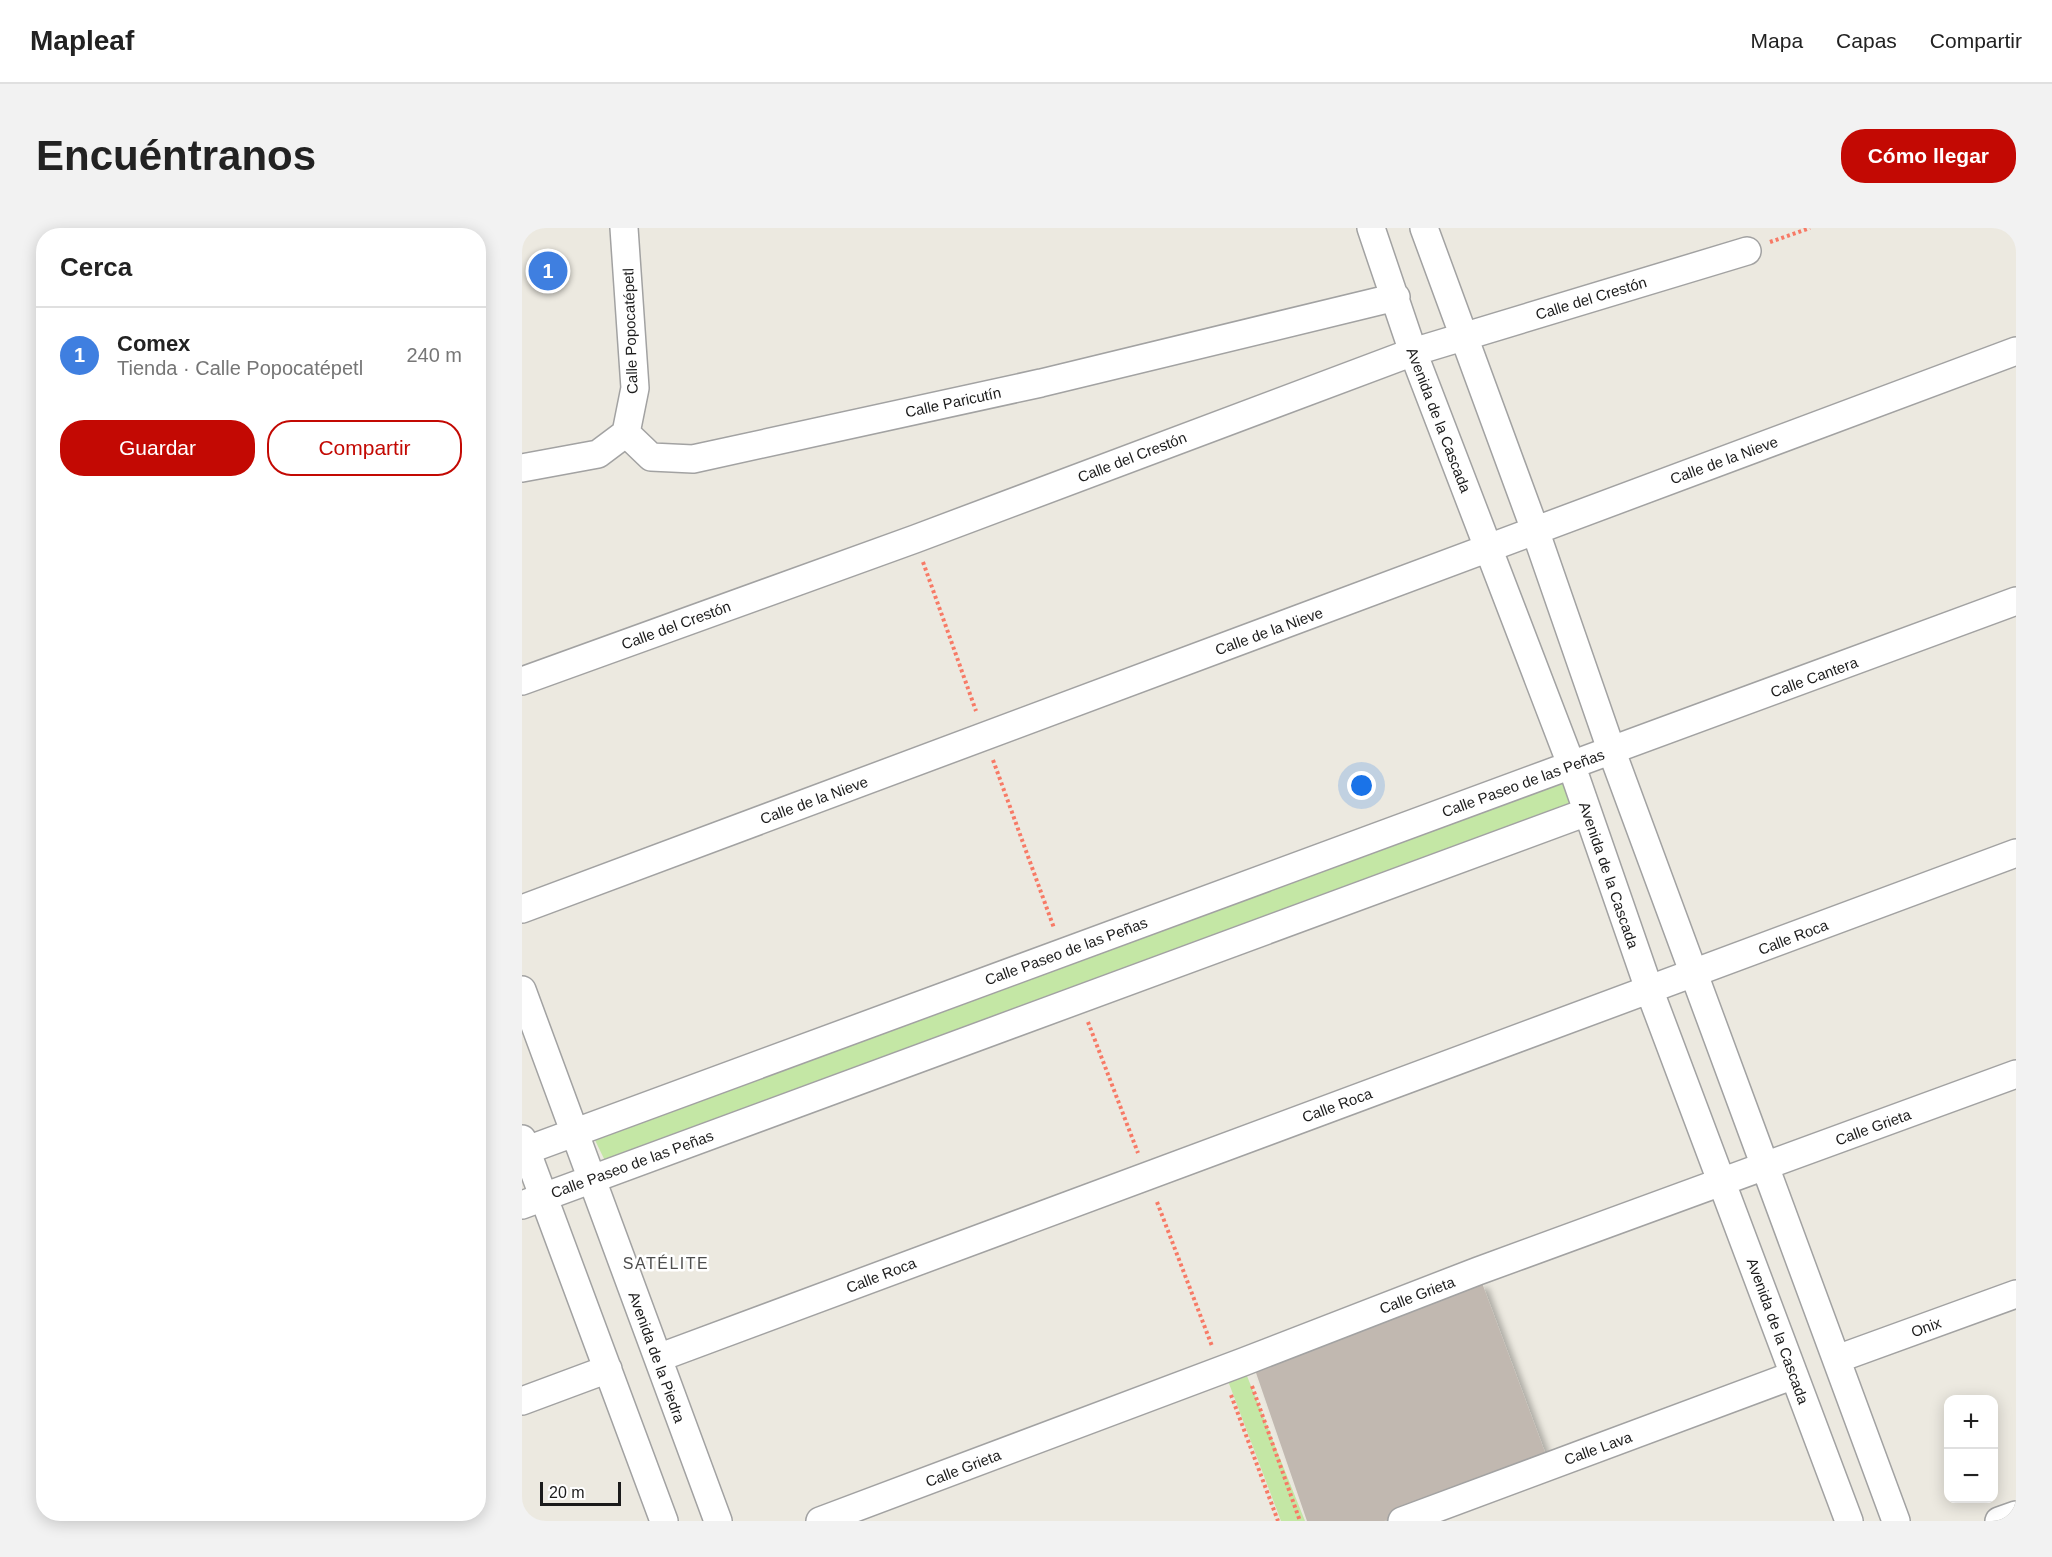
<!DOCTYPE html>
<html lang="es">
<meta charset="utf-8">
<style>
:root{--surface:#fff;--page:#f2f2f2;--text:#222;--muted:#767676;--line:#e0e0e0;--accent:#c30903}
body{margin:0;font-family:Arial,sans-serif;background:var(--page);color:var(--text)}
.controls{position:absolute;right:18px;bottom:18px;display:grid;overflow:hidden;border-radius:12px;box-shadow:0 3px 15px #0003}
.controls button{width:54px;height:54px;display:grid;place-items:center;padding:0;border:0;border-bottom:2px solid var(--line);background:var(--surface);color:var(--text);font:30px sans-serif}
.scale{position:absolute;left:18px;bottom:15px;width:81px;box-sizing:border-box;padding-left:6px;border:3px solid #1b1b1b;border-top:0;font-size:16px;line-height:21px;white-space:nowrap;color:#1b1b1b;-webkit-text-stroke:4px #fff;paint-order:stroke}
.you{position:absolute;left:840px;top:558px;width:21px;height:21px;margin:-15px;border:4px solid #fff;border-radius:50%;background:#1a73e8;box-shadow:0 0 0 9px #1a73e833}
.badge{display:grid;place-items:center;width:39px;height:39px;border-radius:50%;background:var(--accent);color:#fff;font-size:20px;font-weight:700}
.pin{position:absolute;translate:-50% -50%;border:3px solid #fff;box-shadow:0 2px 6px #0006}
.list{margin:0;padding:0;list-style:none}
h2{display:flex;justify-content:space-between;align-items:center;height:78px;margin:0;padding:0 24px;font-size:26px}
h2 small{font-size:20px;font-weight:400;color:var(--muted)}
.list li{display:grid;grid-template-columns:39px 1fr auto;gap:18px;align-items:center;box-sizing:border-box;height:96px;padding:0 24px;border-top:2px solid var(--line)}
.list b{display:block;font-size:22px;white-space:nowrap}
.list p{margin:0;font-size:20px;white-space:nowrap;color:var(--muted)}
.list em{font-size:20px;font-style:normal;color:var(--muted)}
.actions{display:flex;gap:12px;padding:18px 24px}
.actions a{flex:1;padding:14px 0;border:2px solid var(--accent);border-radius:24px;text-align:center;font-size:21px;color:var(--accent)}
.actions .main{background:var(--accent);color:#fff}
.map{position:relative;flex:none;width:1494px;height:1293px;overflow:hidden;border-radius:24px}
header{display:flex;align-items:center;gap:36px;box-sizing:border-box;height:84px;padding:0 30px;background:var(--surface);border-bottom:2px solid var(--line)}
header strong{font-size:28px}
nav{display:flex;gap:33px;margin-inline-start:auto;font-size:21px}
.intro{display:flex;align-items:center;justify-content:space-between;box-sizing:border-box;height:144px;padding:0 36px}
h1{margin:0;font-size:42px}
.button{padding:15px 27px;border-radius:24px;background:var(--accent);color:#fff;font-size:21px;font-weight:700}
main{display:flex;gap:36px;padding:0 36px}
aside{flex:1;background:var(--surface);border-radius:24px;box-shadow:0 3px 15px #0003}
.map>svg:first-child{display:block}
</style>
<header>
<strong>Mapleaf</strong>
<nav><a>Mapa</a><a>Capas</a><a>Compartir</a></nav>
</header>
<div class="intro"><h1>Encuéntranos</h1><a class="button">Cómo llegar</a></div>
<main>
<aside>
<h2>Cerca<small></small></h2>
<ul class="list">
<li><span class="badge" style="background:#3f7fe0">1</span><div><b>Comex</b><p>Tienda · Calle Popocatépetl</p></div><em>240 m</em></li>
</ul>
<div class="actions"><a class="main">Guardar</a><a>Compartir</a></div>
</aside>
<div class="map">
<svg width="1494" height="1293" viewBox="0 0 1494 1293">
<defs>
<filter id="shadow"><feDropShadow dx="6" dy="4" stdDeviation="3" flood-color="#0004"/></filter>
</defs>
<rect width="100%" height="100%" fill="#ece9e0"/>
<path fill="#c4e7a5" d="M1048,543L1060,575L86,939L71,908Z
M721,1138L783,1293H759L703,1145Z"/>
<path fill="#c1b8b0" filter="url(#shadow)" d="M960,1055L1024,1227L862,1293H785L732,1139Z"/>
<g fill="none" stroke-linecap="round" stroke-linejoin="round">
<defs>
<path id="street" d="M102,0L113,160L104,205
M849,0L891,124L1049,536L1127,761L1327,1293
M902,0L1013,302L1090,524L1374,1293
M104,205L129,229L171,231L519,155L874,69
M0,240L76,226L104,205
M0,453L393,311L891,124L1225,23
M0,681L1494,123
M0,762L196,1293
M0,911L142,1293
M0,924L1494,373
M0,977L1065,584
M136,1130L1494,625
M1315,1131L1494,1066
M0,1173L86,1141
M298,1293L721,1134L956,1043L1494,846
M880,1293L1272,1147
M1477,1293L1494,1287"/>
</defs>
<use href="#street" stroke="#a2a2a2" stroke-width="30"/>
<path stroke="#f77a66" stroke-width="4" stroke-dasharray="3 3" stroke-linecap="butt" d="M1248,14L1288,0
M401,334L454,483
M471,532L532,700
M566,794L616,925
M635,974L690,1118
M730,1158L778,1293
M709,1167L756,1293"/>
<use href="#street" stroke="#fff" stroke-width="27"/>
</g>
<g text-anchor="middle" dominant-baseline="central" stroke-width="5" stroke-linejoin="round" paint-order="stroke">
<g font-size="15" fill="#1b1b1b" stroke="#fff">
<text transform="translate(1069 70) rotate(-17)">Calle del Crestón</text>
<text transform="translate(108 103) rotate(-92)">Calle Popocatépetl</text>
<text transform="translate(431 174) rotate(-12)">Calle Paricutín</text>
<text transform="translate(917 192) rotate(69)">Avenida de la Cascada</text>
<text transform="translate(610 229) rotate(-21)">Calle del Crestón</text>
<text transform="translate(1202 232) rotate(-20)">Calle de la Nieve</text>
<text transform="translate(154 397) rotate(-20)">Calle del Crestón</text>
<text transform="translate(747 403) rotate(-20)">Calle de la Nieve</text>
<text transform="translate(1292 449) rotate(-20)">Calle Cantera</text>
<text transform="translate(1001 555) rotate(-20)">Calle Paseo de las Peñas</text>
<text transform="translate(292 572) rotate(-20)">Calle de la Nieve</text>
<text transform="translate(1087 647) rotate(71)">Avenida de la Cascada</text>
<text transform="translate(1271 709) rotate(-21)">Calle Roca</text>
<text transform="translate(544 723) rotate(-20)">Calle Paseo de las Peñas</text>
<text transform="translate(815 877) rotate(-20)">Calle Roca</text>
<text transform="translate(1351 899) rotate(-20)">Calle Grieta</text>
<text transform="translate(110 936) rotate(-20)">Calle Paseo de las Peñas</text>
<text transform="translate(359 1047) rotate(-21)">Calle Roca</text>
<text transform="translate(895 1067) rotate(-21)">Calle Grieta</text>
<text transform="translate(1404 1099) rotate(-20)">Onix</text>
<text transform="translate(1256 1103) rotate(70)">Avenida de la Cascada</text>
<text transform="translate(135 1129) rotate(70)">Avenida de la Piedra</text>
<text transform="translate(1076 1220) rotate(-20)">Calle Lava</text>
<text transform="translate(441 1240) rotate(-21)">Calle Grieta</text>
</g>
<g font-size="16" letter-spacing="1.5" fill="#4e4e4e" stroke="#fff">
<text x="144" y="1035">SATÉLITE</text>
</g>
</g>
</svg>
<div class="controls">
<button>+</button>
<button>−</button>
</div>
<div class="scale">20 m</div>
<div class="you"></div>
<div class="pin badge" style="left:26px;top:43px;background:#3f7fe0">1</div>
</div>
</main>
